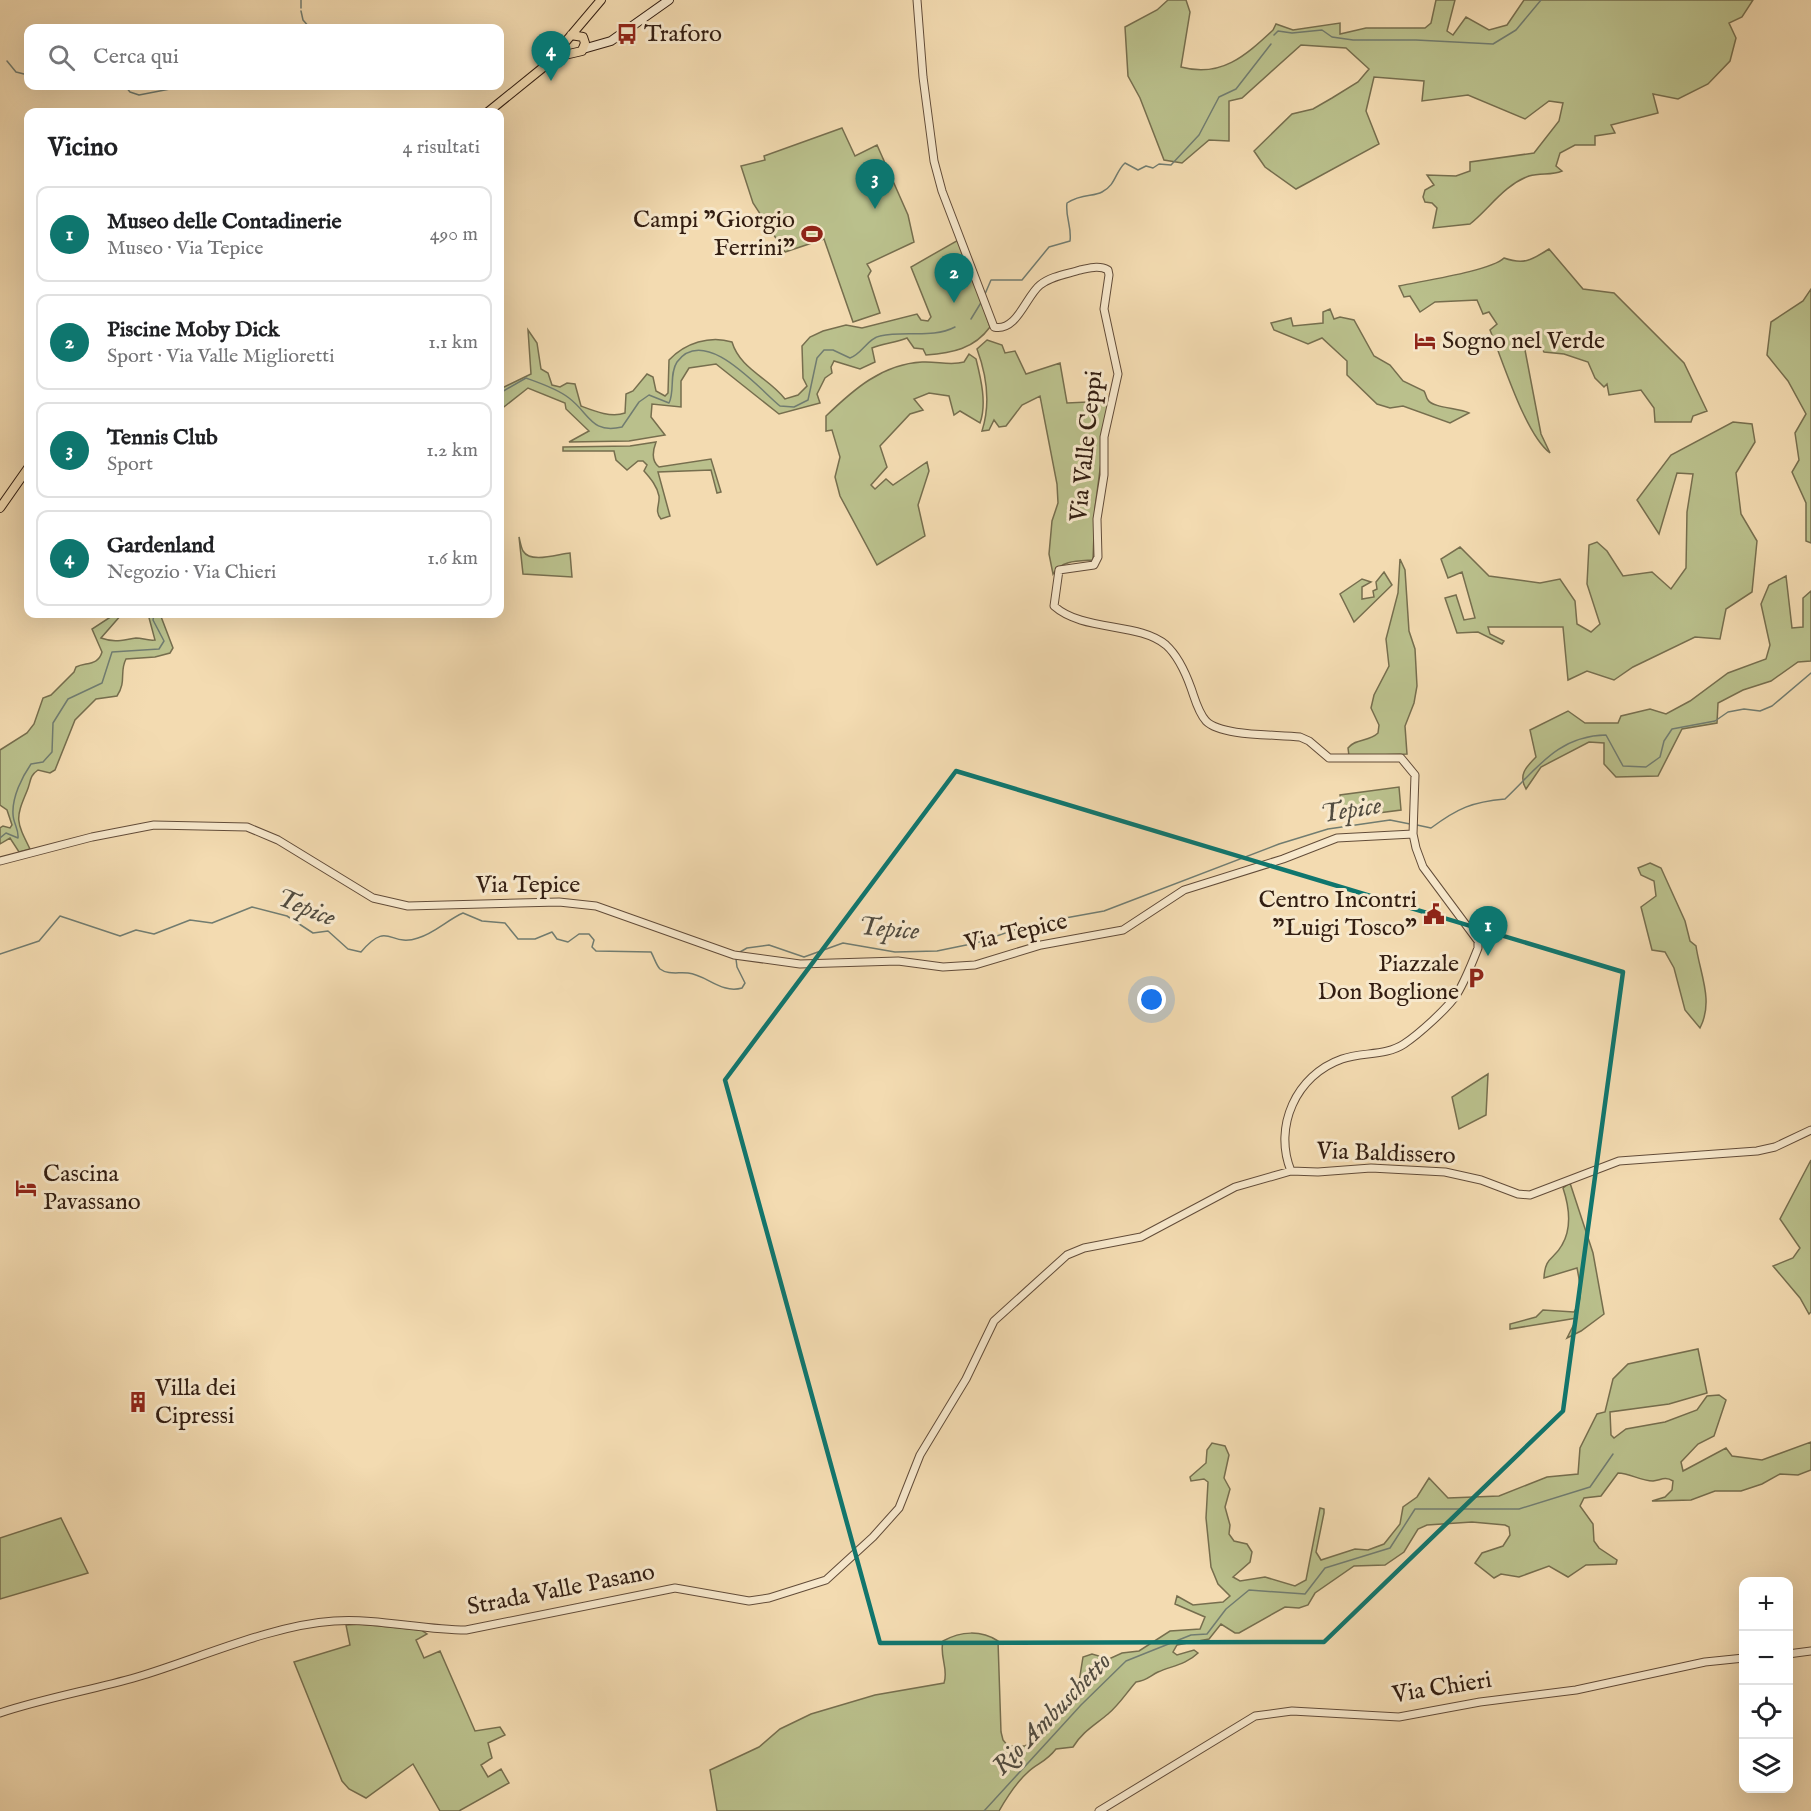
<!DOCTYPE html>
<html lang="it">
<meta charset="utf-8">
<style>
:root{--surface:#fff;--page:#f6f6f6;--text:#202124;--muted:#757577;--line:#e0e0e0;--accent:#0f766e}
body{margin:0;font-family:"IM FELL English",serif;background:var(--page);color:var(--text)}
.controls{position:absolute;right:18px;bottom:18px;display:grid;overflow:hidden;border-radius:12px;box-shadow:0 6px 24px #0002}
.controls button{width:54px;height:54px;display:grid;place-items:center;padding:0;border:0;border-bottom:2px solid var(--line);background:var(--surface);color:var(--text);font:30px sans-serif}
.you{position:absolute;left:1152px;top:1000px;width:21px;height:21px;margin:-15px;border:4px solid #fff;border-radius:50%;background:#1a73e8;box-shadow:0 0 0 9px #1a73e833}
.badge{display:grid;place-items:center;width:39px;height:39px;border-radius:50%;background:var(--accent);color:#fff;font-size:20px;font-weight:700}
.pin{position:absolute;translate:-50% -50px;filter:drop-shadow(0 2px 3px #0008)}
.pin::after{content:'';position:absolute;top:32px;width:21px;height:18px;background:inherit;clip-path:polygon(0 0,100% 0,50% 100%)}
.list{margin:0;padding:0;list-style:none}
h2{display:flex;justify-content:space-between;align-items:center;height:78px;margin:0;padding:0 24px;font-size:26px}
h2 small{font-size:20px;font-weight:400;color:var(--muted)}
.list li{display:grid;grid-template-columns:39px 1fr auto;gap:18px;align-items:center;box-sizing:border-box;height:96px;margin:0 12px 12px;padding:0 12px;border:2px solid var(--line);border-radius:12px}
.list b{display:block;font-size:22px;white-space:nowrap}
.list p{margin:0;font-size:20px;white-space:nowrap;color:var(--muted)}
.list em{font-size:20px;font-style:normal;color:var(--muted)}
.icon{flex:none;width:33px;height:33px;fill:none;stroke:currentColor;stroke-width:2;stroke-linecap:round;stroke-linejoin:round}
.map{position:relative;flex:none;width:1811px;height:1811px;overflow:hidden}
.search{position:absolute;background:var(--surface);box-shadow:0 6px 24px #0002;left:24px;top:24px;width:480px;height:66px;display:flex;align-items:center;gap:15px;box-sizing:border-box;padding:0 21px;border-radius:12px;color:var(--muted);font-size:22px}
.panel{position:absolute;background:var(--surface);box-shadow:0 6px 24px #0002;left:24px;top:108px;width:480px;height:510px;border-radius:12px}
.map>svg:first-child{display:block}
</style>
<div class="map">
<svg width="1811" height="1811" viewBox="0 0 1811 1811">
<rect width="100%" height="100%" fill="#f3dbb1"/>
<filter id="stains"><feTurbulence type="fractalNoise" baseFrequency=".00333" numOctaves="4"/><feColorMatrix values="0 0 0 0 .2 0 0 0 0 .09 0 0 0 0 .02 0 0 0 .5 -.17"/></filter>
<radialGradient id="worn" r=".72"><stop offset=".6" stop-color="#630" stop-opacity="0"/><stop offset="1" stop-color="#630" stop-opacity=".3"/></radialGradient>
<path fill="#bac08c" stroke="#766e4e" stroke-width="1.5" d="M1168,0H1186L1190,12L1181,67C1221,78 1245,56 1273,30L1276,24L1293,30L1340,23V34L1366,28H1425L1431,23L1436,0H1455L1447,31L1453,35L1466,17L1489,30L1507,25L1524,0H1753L1742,17L1729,23L1736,38L1730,61L1708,84L1678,99L1653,94L1658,113L1611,125L1615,133L1595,136V145H1575L1560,153L1556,166L1562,171C1551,176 1541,172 1529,176C1504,185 1489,209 1470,224L1433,228L1437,208L1432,203L1425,202L1423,197L1425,190L1434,185L1427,175L1456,176L1470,171V162L1534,153L1559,121L1563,103L1549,101L1525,119L1468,95L1422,101L1424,81L1374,77L1366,111L1379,144L1296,189L1265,167L1254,151L1292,114L1313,109L1332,98L1358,82L1369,69L1346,48L1301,45L1242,98L1229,101V141L1209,140L1182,163L1164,160L1140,98L1128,76L1125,27L1157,10Z
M842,128L855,156L877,145L908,215L914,242L867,264L871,271L868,276L880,313L853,322L824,239L785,252L753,203L741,166L765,160L764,156Z
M960,239L990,327C974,349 952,353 926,355L923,349L914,348L907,338C895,343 884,343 872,348L875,362L860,369L834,361L831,367L832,373L825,378L817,394L820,403L779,414L716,364L689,368L681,381V407L652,404L651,417L665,435L629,441L569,442L589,431L566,409L565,403L528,388L500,410V389L531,374L528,330L537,343L541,369L548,373L552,385L560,387L567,383L575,384L581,406C594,411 611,418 625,413L626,394L633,391L647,374L653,377L656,391L665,396L668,393L669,360C685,343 710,335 732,342C740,369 769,378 785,399L798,395L807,386L803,378L802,346L810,337L823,331L846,325L862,328L917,314L921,320L928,321L931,317L911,267Z
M1549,249L1583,289L1614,293L1684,363L1707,411L1693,416L1691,422H1655L1654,408L1641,390L1609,395L1607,384L1604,387L1595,378L1588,362L1564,354L1544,352L1539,343L1528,344L1525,350L1541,434L1550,453C1525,434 1503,361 1490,330L1497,324L1489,312L1483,314L1477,300L1435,302L1420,312L1410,296L1404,297L1399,286C1421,281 1491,271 1504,258C1524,265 1532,260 1549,249Z
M1811,289V543L1806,541V503L1792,472L1799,460L1795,433L1806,414L1788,381L1767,355L1771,322L1803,301Z
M1330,309L1334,319L1340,317L1354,320L1374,356L1390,365L1403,381L1424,391C1426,394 1426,398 1428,400C1433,408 1459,408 1469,413L1450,423L1403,406L1390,408L1377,404L1347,375V361L1322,338L1308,344L1274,330L1271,323L1291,318L1293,326L1323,323V312Z
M987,340L1002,345L1005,353L1015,351L1026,374L1060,363L1067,403L1109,401L1095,508L1093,560C1078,561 1062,560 1053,574L1049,554L1052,521L1058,503L1057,484L1040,396L1022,405L1006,426L999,427L994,420L989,430L982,431C991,403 987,376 977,349Z
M969,354L976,359C981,379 987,404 980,423L960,411L954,415L949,396L929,393L914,399L923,410L910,414L880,446L887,467L871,485L875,489L886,479L893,485L927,462L929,471L918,505L925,536L877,565L840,496L835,477L840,457L832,430L826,431V416C853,390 882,364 922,362C937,361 950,366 964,362Z
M1733,422L1752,424L1755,442L1736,473L1741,514L1757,541L1752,592L1726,609L1720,639L1695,637L1633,667L1614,680L1587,671L1568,680L1563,627H1488L1490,634L1504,641L1502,644L1478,632L1457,633L1445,598L1456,595L1464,620L1475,618L1462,572L1448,578L1441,559L1460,547L1489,576L1540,583L1560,579L1575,601L1577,624L1591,632L1600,624L1587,584L1589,545L1597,542L1607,551L1623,576L1652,572L1671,589L1686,568L1687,512L1693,474L1677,473L1659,534L1637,500L1671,455Z
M656,442C653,450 651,461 659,467L711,459L721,492L717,493L711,470L658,472L670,516L661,519C654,511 660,505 659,496C657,486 651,479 644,471L647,465L643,461H638L627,470L616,460L614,451H563V447L630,446Z
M519,537C520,541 521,547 523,551C531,564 558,554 570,553L572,577L523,574Z
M1400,559L1405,570L1409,631L1415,649L1417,686L1414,703L1405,726L1407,754L1349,756L1348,748C1356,738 1369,742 1378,733L1379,725L1371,708L1374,695L1389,666L1386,639L1398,593Z
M1384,572L1392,585L1354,622L1340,594L1362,579L1371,582L1362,587V599L1374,597L1373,591L1377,589L1376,582Z
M1786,576L1792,628L1803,627V598L1811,591V661L1798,662L1771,681L1743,690L1718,703L1717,723L1682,729L1658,776L1616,777L1604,764V743L1589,742L1541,767L1526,789C1518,775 1526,767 1536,757L1530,730L1568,711L1585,723H1618L1621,716L1650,709L1666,714L1690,701L1728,673L1766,659L1770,645L1761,604L1769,585Z
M115,614H122L101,638C115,643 122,640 136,638C143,638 147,641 155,640L148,614H160L173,648L170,653L155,657L126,659C119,672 127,681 117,696L96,699L75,720L55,770L50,773L38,770C29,776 31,782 27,791C15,819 16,821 30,849L19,852L10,838L0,844V828L3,826L10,828L12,825L7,810L0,805V750L27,733L34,724L43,698L51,695L74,672L76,667C86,662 98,666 102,652L92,629Z
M1399,787L1401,810L1363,815L1362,811L1342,814L1340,795Z
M1650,863L1661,868L1685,921L1690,941L1696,946C1700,974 1714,1001 1700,1028L1685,1010L1674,968L1665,952L1652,950L1641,907L1656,896L1654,881L1641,875L1638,868Z
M1488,1074L1486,1115L1459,1129L1452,1097Z
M1811,1160V1312L1809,1314L1800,1298L1773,1266L1793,1258L1800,1248L1780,1219Z
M1570,1183L1593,1253L1604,1314L1581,1331L1567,1338L1577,1318L1510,1329V1324L1536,1317L1543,1310L1574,1312C1584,1299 1580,1283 1577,1268L1544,1278C1545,1256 1554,1260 1562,1245C1572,1228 1569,1206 1563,1188Z
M1698,1349L1707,1393L1669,1404L1610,1412L1611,1435L1614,1438L1626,1429L1665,1422L1697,1410L1707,1396L1719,1395L1726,1400L1714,1436L1698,1444L1681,1462L1683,1471L1726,1448L1732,1456L1762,1460L1811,1442V1470L1798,1475L1780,1474L1762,1484L1741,1491H1715L1691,1500L1656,1501H1652L1665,1497L1672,1490L1673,1481C1665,1476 1661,1480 1653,1481C1640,1481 1630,1473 1618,1473L1601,1496L1584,1498L1580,1506L1593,1524L1594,1541L1599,1548L1617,1560L1616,1564L1586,1565L1568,1577L1549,1566L1519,1577L1501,1574L1494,1578L1475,1563L1482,1553L1503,1546L1510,1535L1509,1527L1505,1525L1472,1522L1427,1525L1418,1529L1404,1552L1385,1565L1354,1566L1315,1593L1308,1605L1299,1608L1285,1607L1239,1633H1235L1221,1624L1209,1639L1177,1645L1173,1652L1177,1655L1194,1650L1198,1653C1187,1664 1172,1666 1158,1672C1150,1676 1146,1681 1136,1682C1127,1692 1119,1705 1108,1714C1095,1725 1082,1732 1073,1747L1056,1749C1045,1763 1037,1763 1027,1773C1015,1784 1007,1797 999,1811H717L710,1770L759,1747L780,1729L811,1714L875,1695L944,1683C949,1669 939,1656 943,1641C961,1631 981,1630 998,1641L1001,1732L1003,1740L1008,1746H1025L1033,1741L1057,1705L1079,1682L1083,1657L1092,1654L1109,1659L1122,1653L1139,1651L1170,1631L1200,1629L1205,1617L1175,1604L1177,1596L1193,1605L1223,1602L1230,1596L1218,1584L1211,1567L1206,1518L1208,1482L1204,1479L1191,1481L1190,1477L1206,1463L1207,1450L1212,1443L1225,1446L1229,1455L1224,1478L1230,1489L1225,1507L1230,1525L1229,1534L1234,1541L1247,1544L1252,1552L1250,1562L1233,1577L1240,1581L1265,1577L1295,1586L1306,1580L1320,1508L1324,1509V1513L1316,1552L1321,1560L1355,1549L1368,1550L1384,1544L1400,1524L1403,1507L1417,1497L1429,1478L1448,1498L1499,1496L1547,1477L1578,1474L1580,1448L1597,1414L1605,1412L1613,1379L1628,1364Z
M61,1518L88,1573L0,1599V1538Z
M360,1624L421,1630L427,1634L416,1640L424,1658L440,1651L475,1731L500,1727L505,1735L488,1743L492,1758L481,1765L488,1777L501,1769L509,1783L459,1811H440L413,1764L366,1798L349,1789L342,1781L294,1662L350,1645L346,1625Z"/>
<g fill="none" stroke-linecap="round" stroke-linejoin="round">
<path stroke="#717c70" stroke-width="1.5" d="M301,8V0
M301,11L303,20L310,28
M1274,35L1278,31L1292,33L1322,30L1332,37L1353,40H1416L1493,44L1516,30L1541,0
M7,61L16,72L28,75
M125,86L130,92L139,95L170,89L250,86
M985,294L991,280H1022L1049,247L1070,241C1072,227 1065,216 1067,203C1082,193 1093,197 1102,192C1116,185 1115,172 1125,163L1138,170L1146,166L1153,168L1159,164L1171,165L1199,135L1219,97L1236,89L1271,44
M971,319L982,301
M500,393L526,378C540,383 558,389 569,398C590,414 591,434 622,427L639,402L649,395L669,403C675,391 669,374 677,362C705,324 759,389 780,406L794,407L808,400L817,358L824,350H833L850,358C862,354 868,338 880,336C906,330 932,339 955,327
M1417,825L1431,828C1458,808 1472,802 1505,799C1537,769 1557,736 1606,735L1623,766L1646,767L1660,757L1664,741L1672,729L1715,721L1728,712L1744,709L1760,711L1772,706L1811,673
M0,838L6,833L18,838C19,829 13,823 13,814C12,797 22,777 31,764L43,762L52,752L53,723L68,699L102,683L112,652L159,649L164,641L153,620L154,614
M740,952L747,948L769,945L804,957L843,943L895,952L937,951L976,943L1032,924L1104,911L1279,844L1328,829L1390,820L1410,824
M0,954L39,941L60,916L120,936L136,930L154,934L190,920L212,923L252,907L287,916L313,933L328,931L348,949L361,952C389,919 389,948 418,938C435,933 447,920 463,913L482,921L505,923L518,939H535L552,932L557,939L568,942L579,934H589L594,940L592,947L596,951L651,952C654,957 656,965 660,969C668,975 678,972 688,973C707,975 721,994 742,988L745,983L737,967L736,959
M984,1811L1081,1705L1126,1661L1191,1635L1207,1634L1226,1609L1249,1590L1305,1594L1325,1568L1390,1548L1415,1509H1519L1590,1487L1613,1454"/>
<defs>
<path id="tertiary" d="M917,0L923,77L934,161L942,191L994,327C1017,332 1026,296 1040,285C1051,276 1067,274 1080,270C1090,268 1099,265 1108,270L1109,275L1104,309L1118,374L1104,437V475L1097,519L1098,557L1094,565L1059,570L1054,606C1083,632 1139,622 1166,645C1177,655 1186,674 1191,688C1195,699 1198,712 1206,721C1222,737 1277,734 1300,737L1309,741L1329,758H1401L1415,775L1413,834L1416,848L1423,867L1478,941V948C1472,963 1466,979 1457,994C1448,1008 1419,1034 1404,1044C1386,1056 1362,1052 1342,1059C1296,1075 1273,1127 1291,1171
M0,861L92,837L154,825L247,827L278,840L373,898L408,906L559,902L596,906L734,955L800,964L898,961L943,967L975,965L1041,945L1123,930L1184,890L1283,859L1337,838L1413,834
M1788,1654L1811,1651
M0,1713C45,1698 92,1690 137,1677C198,1659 271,1625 334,1621C378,1618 422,1630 466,1630L675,1588L749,1601L769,1598L826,1580L873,1537L899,1508L920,1455L966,1379L994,1321L1067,1255L1084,1248L1141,1237L1235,1187L1291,1171L1318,1172L1371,1168L1445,1172L1481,1180L1518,1194L1530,1195L1619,1161L1757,1151L1775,1147L1811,1130
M1099,1811L1255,1716L1292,1711L1399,1717L1480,1702L1576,1690L1705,1662L1744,1658"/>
<path id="secondary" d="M583,49L611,41L669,0"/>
<path id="primary" d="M551,54L562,46L601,0
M488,112L556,57L582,51L585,43L583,37L571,35
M0,508L28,468"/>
</defs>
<use href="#tertiary" stroke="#624c39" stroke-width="9"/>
<use href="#secondary" stroke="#321d11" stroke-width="10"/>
<use href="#primary" stroke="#321d11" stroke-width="10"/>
<use href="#tertiary" stroke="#f7e8cc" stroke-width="7"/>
<use href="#secondary" stroke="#f7e8cc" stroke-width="8"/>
<use href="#primary" stroke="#f3dbb1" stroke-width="8"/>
</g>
<path fill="none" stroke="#0f766e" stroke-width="4.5" stroke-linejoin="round" d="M956,771L1623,972L1563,1411L1324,1642L880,1643L725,1080Z"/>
<defs>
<symbol id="bus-bare" viewBox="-9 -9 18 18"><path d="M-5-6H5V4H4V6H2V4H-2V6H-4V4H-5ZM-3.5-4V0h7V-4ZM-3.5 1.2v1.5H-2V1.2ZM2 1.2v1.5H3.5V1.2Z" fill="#8f2418" stroke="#f7e8cc" stroke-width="2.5" paint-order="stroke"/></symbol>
<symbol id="stadium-bare" viewBox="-9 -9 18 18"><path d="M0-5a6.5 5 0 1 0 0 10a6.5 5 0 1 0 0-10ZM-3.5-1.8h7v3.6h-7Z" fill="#8f2418" stroke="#f7e8cc" stroke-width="2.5" paint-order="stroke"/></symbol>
<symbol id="hotel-bare" viewBox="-9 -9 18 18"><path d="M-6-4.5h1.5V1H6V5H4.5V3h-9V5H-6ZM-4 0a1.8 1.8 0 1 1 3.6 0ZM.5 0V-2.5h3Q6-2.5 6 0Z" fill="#8f2418" stroke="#f7e8cc" stroke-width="2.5" paint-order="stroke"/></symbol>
<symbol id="civic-bare" viewBox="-9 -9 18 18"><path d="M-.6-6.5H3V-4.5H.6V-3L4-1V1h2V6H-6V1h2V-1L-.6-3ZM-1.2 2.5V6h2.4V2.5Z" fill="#8f2418" stroke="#f7e8cc" stroke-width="2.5" paint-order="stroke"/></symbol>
<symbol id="parking-bare" viewBox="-9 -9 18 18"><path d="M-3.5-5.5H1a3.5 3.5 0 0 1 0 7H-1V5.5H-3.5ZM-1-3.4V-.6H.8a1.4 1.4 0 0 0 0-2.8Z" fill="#8f2418" stroke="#f7e8cc" stroke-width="2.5" paint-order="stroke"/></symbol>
<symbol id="building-bare" viewBox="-9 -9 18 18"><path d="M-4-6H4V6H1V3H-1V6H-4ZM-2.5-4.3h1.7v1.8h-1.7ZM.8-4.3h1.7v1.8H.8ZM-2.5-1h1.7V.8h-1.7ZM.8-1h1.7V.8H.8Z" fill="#8f2418" stroke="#f7e8cc" stroke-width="2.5" paint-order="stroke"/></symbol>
</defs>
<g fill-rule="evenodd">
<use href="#bus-bare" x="612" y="19" width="30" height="30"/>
<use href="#stadium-bare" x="797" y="219" width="30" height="30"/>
<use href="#hotel-bare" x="1410" y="326" width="30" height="30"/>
<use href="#civic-bare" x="1419" y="899" width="30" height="30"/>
<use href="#parking-bare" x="1461" y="963" width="30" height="30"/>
<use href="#hotel-bare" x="11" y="1173" width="30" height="30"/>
<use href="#building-bare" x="123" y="1387" width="30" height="30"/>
</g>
<g text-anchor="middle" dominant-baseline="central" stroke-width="6" stroke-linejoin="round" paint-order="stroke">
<g font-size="24" fill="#321d11" stroke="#f7e8cc" text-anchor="start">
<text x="644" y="34">Traforo</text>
<text x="795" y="220" text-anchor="end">Campi "Giorgio<tspan x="795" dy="28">Ferrini"</tspan></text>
<text x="1442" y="341">Sogno nel Verde</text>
<text x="1417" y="900" text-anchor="end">Centro Incontri<tspan x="1417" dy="28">"Luigi Tosco"</tspan></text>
<text x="1459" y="964" text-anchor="end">Piazzale<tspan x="1459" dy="28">Don Boglione</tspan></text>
<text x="43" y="1174">Cascina<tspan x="43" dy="28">Pavassano</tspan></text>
<text x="155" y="1388">Villa dei<tspan x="155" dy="28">Cipressi</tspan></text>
</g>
<g font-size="24" fill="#321d11" stroke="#f7e8cc">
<text transform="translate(1087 446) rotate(-84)">Via Valle Ceppi</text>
<text x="528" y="885">Via Tepice</text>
<text transform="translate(1016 933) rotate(-13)">Via Tepice</text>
<text transform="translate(1386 1154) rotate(2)">Via Baldissero</text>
<text transform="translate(561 1590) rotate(-11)">Strada Valle Pasano</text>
<text transform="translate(1442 1688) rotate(-9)">Via Chieri</text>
</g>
<g font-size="26" font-style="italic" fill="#524c40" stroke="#f7e8cc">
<text transform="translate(1351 810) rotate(-9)">Tepice</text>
<text transform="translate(306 908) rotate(22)">Tepice</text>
<text transform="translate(889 929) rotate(5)">Tepice</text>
<text transform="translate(1052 1714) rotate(-46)">Rio Ambuschetto</text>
</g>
</g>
<rect width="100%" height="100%" filter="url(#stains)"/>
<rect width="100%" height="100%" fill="url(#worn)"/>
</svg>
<div class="controls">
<button>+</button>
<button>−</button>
<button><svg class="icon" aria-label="locate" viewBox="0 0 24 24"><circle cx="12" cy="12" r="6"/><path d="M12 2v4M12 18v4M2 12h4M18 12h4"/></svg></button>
<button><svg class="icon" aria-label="layers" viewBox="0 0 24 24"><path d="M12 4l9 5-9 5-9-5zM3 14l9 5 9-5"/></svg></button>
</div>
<div class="you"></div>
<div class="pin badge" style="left:1488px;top:956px">1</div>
<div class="pin badge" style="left:954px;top:303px">2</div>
<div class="pin badge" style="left:875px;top:209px">3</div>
<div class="pin badge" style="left:551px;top:81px">4</div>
<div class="search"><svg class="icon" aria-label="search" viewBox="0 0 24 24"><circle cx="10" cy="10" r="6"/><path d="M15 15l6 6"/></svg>Cerca qui</div>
<section class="panel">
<h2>Vicino<small>4 risultati</small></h2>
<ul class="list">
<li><span class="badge">1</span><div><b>Museo delle Contadinerie</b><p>Museo · Via Tepice</p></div><em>490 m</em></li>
<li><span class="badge">2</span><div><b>Piscine Moby Dick</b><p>Sport · Via Valle Miglioretti</p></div><em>1.1 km</em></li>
<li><span class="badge">3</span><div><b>Tennis Club</b><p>Sport</p></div><em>1.2 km</em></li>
<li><span class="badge">4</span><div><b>Gardenland</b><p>Negozio · Via Chieri</p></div><em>1.6 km</em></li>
</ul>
</section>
</div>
